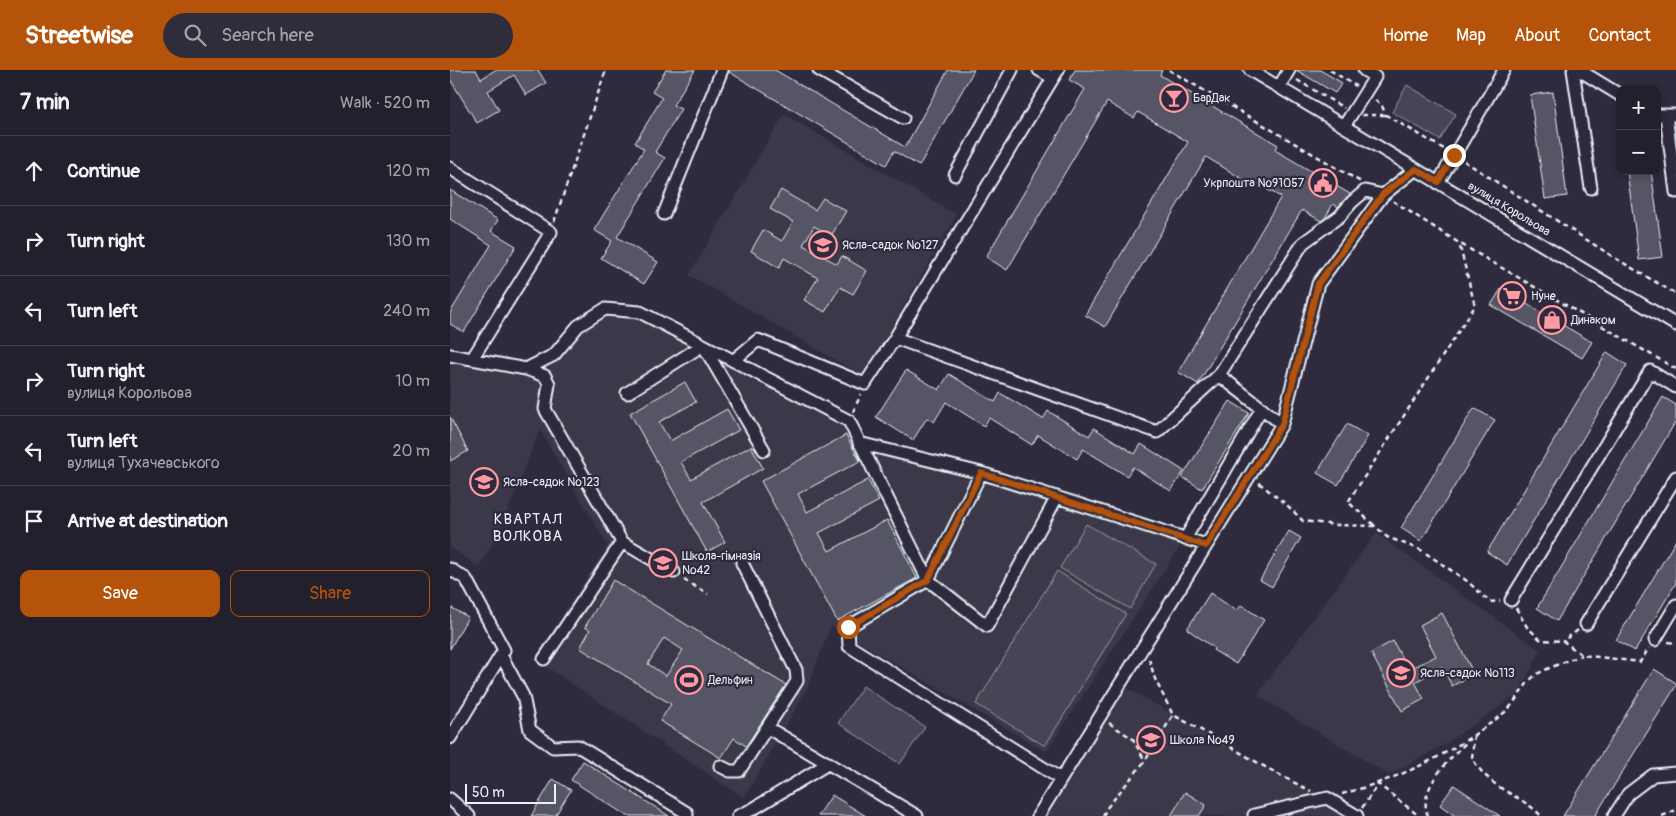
<!DOCTYPE html>
<meta charset="utf-8">
<style>
:root{--surface:#23202e;--page:#2f2d3a;--text:#f1f3f6;--muted:#a3a3aa;--line:#403e4a;--accent:#b45309}
body{margin:0;font-family:Pangolin,sans-serif;background:var(--page);color:var(--text)}
.controls{position:absolute;right:15px;top:15px;display:grid;overflow:hidden;border-radius:10px;box-shadow:0 2px 8px #0003}
.controls button{width:45px;height:45px;display:grid;place-items:center;padding:0;border:0;border-bottom:1px solid var(--line);background:var(--surface);color:var(--text);font:25px sans-serif}
.scale{position:absolute;left:15px;bottom:12px;width:91px;box-sizing:border-box;padding-left:5px;border:2px solid #e8f1f8;border-top:0;font-size:14px;line-height:18px;white-space:nowrap;color:#e8f1f8;-webkit-text-stroke:4px #2f2a3d;paint-order:stroke}
.stop{position:absolute;width:15px;height:15px;margin:-11px;border:4px solid #b45309;border-radius:50%;background:#fff}
.stop.end{background:#b45309;border-color:#fff;box-shadow:0 1px 5px #0008}
.list{margin:0;padding:0;list-style:none}
h2{display:flex;justify-content:space-between;align-items:center;height:65px;margin:0;padding:0 20px;font-size:21px}
h2 small{font-size:16px;font-weight:400;color:var(--muted)}
.list li{display:grid;grid-template-columns:32px 1fr auto;gap:15px;align-items:center;box-sizing:border-box;height:70px;padding:0 20px;border-top:1px solid var(--line)}
.list b{display:block;font-size:19px;white-space:nowrap}
.list p{margin:0;font-size:16px;white-space:nowrap;color:var(--muted)}
.list em{font-size:16px;font-style:normal;color:var(--muted)}
.actions{display:flex;gap:10px;padding:15px 20px}
.actions a{flex:1;padding:11px 0;border:1px solid var(--accent);border-radius:10px;text-align:center;font-size:18px;color:var(--accent)}
.actions .main{background:var(--accent);color:#fff}
.icon{flex:none;width:28px;height:28px;fill:none;stroke:currentColor;stroke-width:2;stroke-linecap:round;stroke-linejoin:round}
.map{position:relative;flex:none;width:1226px;height:746px;overflow:hidden}
header{display:flex;align-items:center;gap:30px;box-sizing:border-box;height:70px;padding:0 25px;background:var(--accent);color:#fff}
header strong{font-size:24px}
nav{display:flex;gap:28px;margin-inline-start:auto;font-size:18px}
.search{width:350px;height:45px;background:var(--page);display:flex;align-items:center;gap:12px;box-sizing:border-box;padding:0 18px;border-radius:28px;color:var(--muted);font-size:19px}
main{display:flex}
aside{flex:1;background:var(--surface)}
.map>svg:first-child{display:block}
</style>
<header>
<strong>Streetwise</strong>
<div class="search"><svg class="icon" aria-label="search" viewBox="0 0 24 24"><circle cx="10" cy="10" r="6"/><path d="M15 15l6 6"/></svg>Search here</div>
<nav><a>Home</a><a>Map</a><a>About</a><a>Contact</a></nav>
</header>
<main>
<aside>
<h2>7 min<small>Walk · 520 m</small></h2>
<ul class="list">
<li><svg class="icon" aria-label="ahead" viewBox="0 0 24 24"><path d="M12 20V5M6 11l6-6 6 6"/></svg><div><b>Continue</b></div><em>120 m</em></li>
<li><svg class="icon" aria-label="right" viewBox="0 0 24 24"><path d="M7 20v-9h11M14 6l5 5-5 5"/></svg><div><b>Turn right</b></div><em>130 m</em></li>
<li><svg class="icon" aria-label="left" viewBox="0 0 24 24"><path d="M17 20v-9H6M10 6l-5 5 5 5"/></svg><div><b>Turn left</b></div><em>240 m</em></li>
<li><svg class="icon" aria-label="right" viewBox="0 0 24 24"><path d="M7 20v-9h11M14 6l5 5-5 5"/></svg><div><b>Turn right</b><p>вулиця Корольова</p></div><em>10 m</em></li>
<li><svg class="icon" aria-label="left" viewBox="0 0 24 24"><path d="M17 20v-9H6M10 6l-5 5 5 5"/></svg><div><b>Turn left</b><p>вулиця Тухачевського</p></div><em>20 m</em></li>
<li><svg class="icon" aria-label="arrive" viewBox="0 0 24 24"><path d="M6 21V4h12l-3 4 3 4H6"/></svg><div><b>Arrive at destination</b></div></li>
</ul>
<div class="actions"><a class="main">Save</a><a>Share</a></div>
</aside>
<div class="map">
<svg width="1226" height="746" viewBox="0 0 1226 746">
<rect width="100%" height="100%" fill="#2f2a3d"/>
<filter id="ink" filterUnits="userSpaceOnUse"><feTurbulence type="fractalNoise" baseFrequency=".02" numOctaves="2"/><feDisplacementMap in="SourceGraphic" scale="10" xChannelSelector="R" yChannelSelector="G"/><feConvolveMatrix kernelMatrix="1 2 1 2 8 2 1 2 1" color-interpolation-filters="sRGB"/></filter>
<g filter="url(#ink)">
<path fill="#3b3749" d="M334,44L507,145L413,306L239,205Z
M155,239L190,242L399,351L410,373L735,469L596,682L381,556L357,619L294,728L84,589L158,476L90,360L48,465L29,497L0,477V290L76,299Z
M926,463L1091,581L1068,624L997,673L939,705L807,625Z
M670,614L812,695L877,728L907,746H587Z"/>
<path fill="#464455" stroke="#979aa6" d="M957,15L1006,44L990,70L942,42Z
M636,454L706,494L680,539L610,498Z
M607,501L676,544L595,676L526,634Z
M413,616L475,657L450,694L388,653Z"/>
<path fill="#575565" stroke="#e8f1f8" fill-rule="evenodd" d="M0,0H26L31,9L45,0H88L96,13L76,25L64,5L38,21L49,40L27,53L0,9Z
M216,0H245L223,35L231,39L205,82L215,88L167,167L208,192L194,214L151,188L162,171L144,160L194,79L185,73L212,28L202,22Z
M279,0H325L455,77L498,0H524L469,96L444,81L436,95L279,2Z
M625,0H712L710,5L828,75L825,80L900,124L888,137L883,134L875,148L871,151L852,140L748,314L728,302L831,127L805,113L804,116L756,87L655,257L635,245L738,72L688,42L684,48L657,32L557,200L536,187L635,19L619,10Z
M846,0H870L892,13L885,23Z
M1103,22L1117,126L1095,129L1080,25Z
M1177,101H1201L1213,187L1189,190Z
M0,120L48,150L41,161L66,176L14,262L0,254V243L41,175L0,149Z
M331,120L365,140L373,128L396,141L381,166L364,156L353,175L387,194L392,186L417,201L403,224L390,217L375,242L354,230L368,208L334,188L329,198L301,181L313,160L332,171L343,152L320,139Z
M1051,219L1142,272L1132,288L1041,235Z
M1157,282L1177,295L1057,495L1037,482Z
M456,300L489,320L499,304L545,332L550,323L593,349L598,341L639,366L644,358L685,384L691,374L734,401L721,421L683,397L677,406L633,379L627,389L588,365L582,375L539,348L534,356L496,332L484,352L477,348L463,370L426,347Z
M235,312L246,332L209,352L220,371L277,339L289,360L231,392L241,409L301,376L313,398L253,432L275,472L257,482L180,343Z
M1213,327L1226,335V351L1107,551L1087,538Z
M780,331L799,343L752,419L732,407Z
M1024,338L1045,350L971,471L951,458Z
M0,347L18,381L0,391Z
M897,354L918,366L888,415L867,403Z
M396,365L410,391L348,424L357,442L418,410L429,431L369,463L379,481L437,450L467,508L387,551L311,411Z
M839,461L851,468L822,517L810,510Z
M1226,470V513L1185,581L1166,570Z
M163,510L336,615L296,676L284,668L271,688L210,651L221,634L130,578L140,560L135,557ZM214,568L233,580L216,606L198,594Z
M760,523L787,541L791,535L814,550L786,594L763,580L764,578L737,559Z
M0,537L18,547L0,579Z
M992,543L1024,604L1002,616L992,597L965,612L974,629L952,641L921,583L943,571L958,600L986,586L970,555Z
M1204,599L1226,613V616L1145,746H1113Z
M133,691L219,746H177L121,710Z
M103,709L121,720L105,746H81Z
M1004,715L1050,746H1005L990,735Z
M735,722L756,735L749,746H721Z
M382,725L416,746H368Z"/>
<g fill="none" stroke-linecap="round" stroke-linejoin="round">
<defs>
<path id="minor" d="M369,0L453,48
M589,0L603,8
M608,0L445,268L707,362L769,305L853,173L890,146L902,132L915,121L933,125
M800,0L1226,255
M1123,0L1141,118
M1129,0L1170,25
M829,17L839,0
M1207,45H1226
M1216,45L1226,122
M894,56L925,7L914,0
M0,98L101,162L22,289
M505,105L562,0
M988,113L1054,0
M214,144L272,0
M0,285L76,299L104,285L128,256L155,239L190,242L399,351L478,510L398,557L399,576L611,709
M283,291L308,270L415,314L445,268
M76,299L95,306L99,314L95,339L172,472L224,502
M769,305L832,354
M177,323L253,275L314,380
M409,373L531,403
M607,427L537,556L478,510L531,403L756,475
M735,469L812,338
M0,499L16,509L54,580L0,668
M1061,530L1200,301L1226,317
M1136,554L1226,407
M1205,570L1226,535
M51,585L73,626L80,660L103,677L128,676L237,743V746
M94,589L172,472
M318,658L467,746
M270,696L280,701H289L347,611L346,600L292,493
M0,729L19,746
M804,745L877,728L907,746
M288,746L303,739L379,693
M588,746L832,354L868,214L933,125L966,99
M1164,746L1178,724L1203,705L1226,703"/>
</defs>
<use href="#minor" stroke="#e8f1f8" stroke-width="15"/>
<path stroke="#e8f1f8" stroke-width="2.5" stroke-dasharray="5 4" stroke-linecap="butt" d="M719,0L911,112
M880,0L906,16
M847,10L894,38
M925,30L932,36L936,45L994,79
M912,45H936
M1014,91L1165,188L1226,224
M943,131L1009,173L1226,299
M104,152L156,0
M403,342L411,324
M809,413L837,435L853,451L886,455L925,456L937,467L971,480L1017,511L1040,532L1050,531
M924,455L898,432L1025,236L1009,173
M234,510L258,524
M1066,538L1077,557L1091,570L1113,571
M1128,560L1113,571L1132,585L1190,592L1199,578
M1218,572L1226,573
M699,589L705,609L723,645
M659,653L683,669L695,691
M1024,665L1022,689C1027,695 1031,702 1037,707C1053,723 1076,729 1091,746
M892,724C954,707 1004,683 1055,642C1066,633 1075,612 1087,604C1097,598 1120,590 1132,585
M912,738L928,714L969,746
M653,746L656,739L695,691L723,645C770,669 813,698 861,721
M978,746C966,719 1003,685 1020,669
M1212,746L1226,740"/>
<use href="#minor" stroke="#2f2a3d" stroke-width="11"/>
</g>
</g>
<g fill="none" stroke-linecap="round" stroke-linejoin="round" filter="url(#ink)">
<path stroke="#b45309" stroke-width="6" d="M398,557L478,510L531,403L756,476L832,354L868,214L933,124L966,99L988,112L1004,85"/>
</g>
<defs>
<symbol id="bar-ring" viewBox="-11 -11 22 22"><circle r="9.5" fill="#2f2a3d" stroke="#ff9aa2" stroke-width="1.5"/><path d="M-6-5H6L.8 .8V4.5H3.5V6h-7V4.5H-.8V.8Z" fill="#ff9aa2"/></symbol>
<symbol id="civic-ring" viewBox="-11 -11 22 22"><circle r="9.5" fill="#2f2a3d" stroke="#ff9aa2" stroke-width="1.5"/><path d="M-.6-6.5H3V-4.5H.6V-3L4-1V1h2V6H-6V1h2V-1L-.6-3ZM-1.2 2.5V6h2.4V2.5Z" fill="#ff9aa2"/></symbol>
<symbol id="school-ring" viewBox="-11 -11 22 22"><circle r="9.5" fill="#2f2a3d" stroke="#ff9aa2" stroke-width="1.5"/><path d="M0-5L7-2L0 1L-7-2ZM-4 1L0 2.5L4 1V4Q0 6-4 4Z" fill="#ff9aa2"/></symbol>
<symbol id="supermarket-ring" viewBox="-11 -11 22 22"><circle r="9.5" fill="#2f2a3d" stroke="#ff9aa2" stroke-width="1.5"/><path d="M-6-5.5h2.5l.6 2H6L4.5 2H-2.5L-4.4-4H-6ZM-1.5 3.2a1.3 1.3 0 1 0 .1 0ZM3 3.2a1.3 1.3 0 1 0 .1 0Z" fill="#ff9aa2"/></symbol>
<symbol id="shop-ring" viewBox="-11 -11 22 22"><circle r="9.5" fill="#2f2a3d" stroke="#ff9aa2" stroke-width="1.5"/><path d="M-5-2.5h2.3a2.7 3.5 0 0 1 5.4 0H5L5.5 6h-11ZM-1.5-2.5h3a1.5 2.3 0 0 0-3 0Z" fill="#ff9aa2"/></symbol>
<symbol id="stadium-ring" viewBox="-11 -11 22 22"><circle r="9.5" fill="#2f2a3d" stroke="#ff9aa2" stroke-width="1.5"/><path d="M0-5a6.5 5 0 1 0 0 10a6.5 5 0 1 0 0-10ZM-3.5-1.8h7v3.6h-7Z" fill="#ff9aa2"/></symbol>
</defs>
<g fill-rule="evenodd">
<use href="#bar-ring" x="708" y="12" width="32" height="32"/>
<use href="#civic-ring" x="857" y="97" width="32" height="32"/>
<use href="#school-ring" x="357" y="159" width="32" height="32"/>
<use href="#supermarket-ring" x="1046" y="210" width="32" height="32"/>
<use href="#shop-ring" x="1086" y="234" width="32" height="32"/>
<use href="#school-ring" x="18" y="396" width="32" height="32"/>
<use href="#school-ring" x="197" y="477" width="32" height="32"/>
<use href="#school-ring" x="935" y="587" width="32" height="32"/>
<use href="#stadium-ring" x="223" y="594" width="32" height="32"/>
<use href="#school-ring" x="685" y="654" width="32" height="32"/>
</g>
<g text-anchor="middle" dominant-baseline="central" stroke-width="4.5" stroke-linejoin="round" paint-order="stroke">
<g font-size="12" fill="#e8f1f8" stroke="#2f2a3d" text-anchor="start">
<text x="743" y="28">БарДак</text>
<text x="854" y="113" text-anchor="end">Укрпошта №91057</text>
<text x="392" y="175">Ясла-садок №127</text>
<text x="1081" y="226">Нуне</text>
<text x="1121" y="250">Динаком</text>
<text x="53" y="412">Ясла-садок №123</text>
<text x="232" y="486">Школа-гімназія<tspan x="232" dy="14">№42</tspan></text>
<text x="970" y="603">Ясла-садок №113</text>
<text x="258" y="610">Дельфин</text>
<text x="720" y="670">Школа №49</text>
</g>
<g font-size="12" fill="#e8f1f8" stroke="#2f2a3d">
<text transform="translate(1059 139) rotate(31)">вулиця Корольова</text>
</g>
<g font-size="15" letter-spacing="1" fill="#e8f1f8" stroke="#2f2a3d">
<text x="78" y="449">КВАРТАЛ<tspan x="78" dy="17">ВОЛКОВА</tspan></text>
</g>
</g>
</svg>
<div class="controls">
<button>+</button>
<button>−</button>
</div>
<div class="scale">50 m</div>
<div class="stop" style="left:398px;top:557px"></div>
<div class="stop end" style="left:1004px;top:85px"></div>
</div>
</main>
